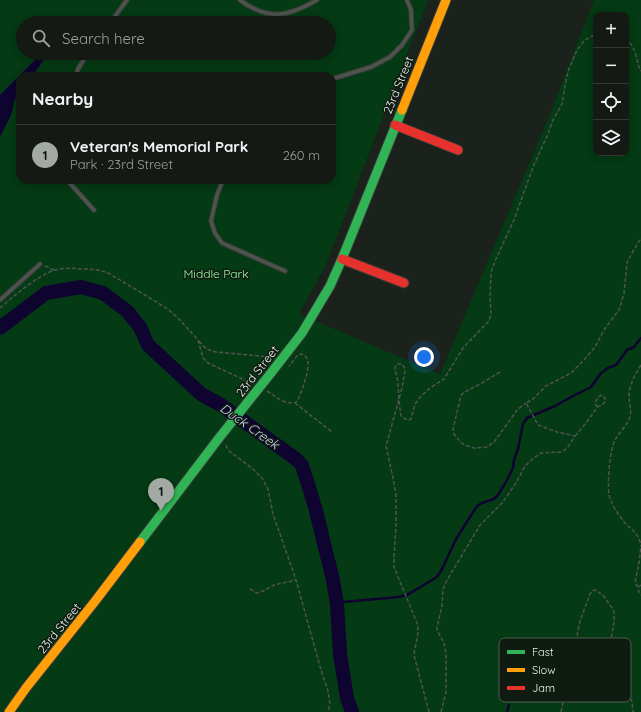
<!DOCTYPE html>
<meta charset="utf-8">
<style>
:root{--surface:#141914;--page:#212622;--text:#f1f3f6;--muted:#9da0a0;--line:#333834;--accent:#a2aaa3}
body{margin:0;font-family:Quicksand,sans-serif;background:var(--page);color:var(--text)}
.controls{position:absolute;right:12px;top:12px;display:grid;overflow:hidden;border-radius:8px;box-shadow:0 2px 10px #0003}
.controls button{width:36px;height:36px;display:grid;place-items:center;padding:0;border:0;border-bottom:1px solid var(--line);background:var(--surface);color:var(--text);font:20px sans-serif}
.you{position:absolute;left:424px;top:357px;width:14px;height:14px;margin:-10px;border:3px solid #fff;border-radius:50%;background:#1a73e8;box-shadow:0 0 0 6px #1a73e833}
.badge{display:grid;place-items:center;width:26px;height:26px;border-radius:50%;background:var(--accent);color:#111;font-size:13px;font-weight:700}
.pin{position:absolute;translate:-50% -33px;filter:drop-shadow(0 1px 2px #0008)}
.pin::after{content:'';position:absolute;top:21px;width:14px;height:12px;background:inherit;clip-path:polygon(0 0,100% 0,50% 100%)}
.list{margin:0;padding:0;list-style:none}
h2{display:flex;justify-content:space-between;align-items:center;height:52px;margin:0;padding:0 16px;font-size:17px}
h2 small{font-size:13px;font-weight:400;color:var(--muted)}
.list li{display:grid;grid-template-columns:26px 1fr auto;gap:12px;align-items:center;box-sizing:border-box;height:60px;padding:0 16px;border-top:1px solid var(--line)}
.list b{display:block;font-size:15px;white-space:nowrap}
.list p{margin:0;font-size:13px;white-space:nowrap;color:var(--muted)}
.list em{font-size:13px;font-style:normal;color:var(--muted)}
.icon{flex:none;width:22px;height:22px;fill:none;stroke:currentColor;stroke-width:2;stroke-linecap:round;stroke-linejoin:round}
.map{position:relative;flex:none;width:641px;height:712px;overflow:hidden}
.search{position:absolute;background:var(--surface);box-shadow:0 2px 10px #0003;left:16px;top:16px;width:320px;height:44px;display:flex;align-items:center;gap:10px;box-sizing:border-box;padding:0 14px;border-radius:22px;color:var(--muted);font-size:15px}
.panel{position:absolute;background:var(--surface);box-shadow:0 2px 10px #0003;left:16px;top:72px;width:320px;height:112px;border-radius:12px}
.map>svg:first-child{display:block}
</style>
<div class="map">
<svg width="641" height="712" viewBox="0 0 641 712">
<rect width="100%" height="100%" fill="#1b211b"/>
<path fill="#043a14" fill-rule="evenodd" d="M0,0H428L326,265L299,314L440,374L548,119L594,0H641V712H0ZM596,15H626V153H596ZM23,23H329V53H23ZM20,76H332V180H20Z"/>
<path fill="#0f0330" d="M41,53H49L32,76H20V92L15,99L11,115L0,137V95L34,61Z"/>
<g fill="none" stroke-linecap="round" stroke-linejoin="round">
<path stroke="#0f0330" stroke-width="2.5" d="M337,604L343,602L398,597L407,595L437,577L442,569L456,539L477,506L482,503L494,499L498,495L506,482L513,468L514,460L518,449L523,424L527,418L555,406L571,397L591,387L601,373L608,368L616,365L627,350L634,347L641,338
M507,712L509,705"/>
<path stroke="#0f0330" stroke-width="14" d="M0,328L46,293L81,287L103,293L127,311L140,327L148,345L201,394L221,405L296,459L302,465L315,507L333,580L337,604L340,654L347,698L352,712"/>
<defs>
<path id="lane" d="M240,0C268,21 288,17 317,0
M110,23L127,0
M76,76L78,69L88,53
M332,79L371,67L390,57L402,45L412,30L411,10L407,0
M67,180L94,210
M223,180L217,195L211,221L215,233L222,243L285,271
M0,300L40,264"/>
<path id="fast" d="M271,373L302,333L330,286L342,259L402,110
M140,542L219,438"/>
<path id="slow" d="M402,110L446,0
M9,712L26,688L96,600L140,542"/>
<path id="jam" d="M395,125L458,150
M342,259L404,283"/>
</defs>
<use href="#lane" stroke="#373c38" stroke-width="5.5"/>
<use href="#fast" stroke="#373c38" stroke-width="11"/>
<use href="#slow" stroke="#373c38" stroke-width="11"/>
<use href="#jam" stroke="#373c38" stroke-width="11"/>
<path stroke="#4f5450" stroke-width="1.5" stroke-dasharray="4 2" stroke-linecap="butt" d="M626,38C632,44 635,51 637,59C638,63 638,67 641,71
M45,266L54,270
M0,308C14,296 38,275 55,270C63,268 72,268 80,269C91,269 99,269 110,274L168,309L180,320L198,340L203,358L208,363L251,383
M199,341C204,348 209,351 217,352L270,357
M641,365C636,373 629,385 629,396C629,403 632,410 630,417C627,426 619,432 615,440C610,448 607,484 609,494C609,497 611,500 612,503C615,510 620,517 625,523C633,531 638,533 641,545
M500,372L482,383L463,393L461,396L453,429L454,434L458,439L463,444L468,446L474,448L487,447L494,442L518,409L526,403
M267,391C278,398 281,403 295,403L298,400C301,391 317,357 301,354L297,356L289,366
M295,403L332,432
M575,436C583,427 591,417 597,407L595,403L598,397L602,395L605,398V402L602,405L597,407
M226,445L228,450L253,469L262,478L268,489L273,514L296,580L321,670L328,691L330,704L328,712
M641,585L638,587V590L641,595
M638,587L635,583L639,563L641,545
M250,589L257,593L263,591L274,585L296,580
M429,712L414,655C415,644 420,634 417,623L394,567V557L396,527V495L393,478L387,450L386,446L402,388L405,371L404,367L402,364H397L395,368L398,382L399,401L401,416L405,419L409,420L411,419L415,404L421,396L430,388L444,379L463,348L489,321L491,314L490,296L491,272L495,261L514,220L533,167L548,134L553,120L562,104L566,80L569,69L577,50L585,40L596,34
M441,712L446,692V654L444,643L437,630V627L442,606L443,589L446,582L480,525L503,502L516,483L525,466L530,461L541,453L561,452C568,449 571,442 575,436L557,432L538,425L526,403L533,399L546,386L571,373L584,360L595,347L604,330L619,310L624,293L627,263L632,253L641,238
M561,712L580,621L590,594L592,591L595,590L603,595L614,611V623L609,650L611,664L614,679L617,686L627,694L632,701L633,712"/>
<use href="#lane" stroke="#4e534e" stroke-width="3.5"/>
<use href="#fast" stroke="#30b455" stroke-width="9"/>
<use href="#slow" stroke="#ff9f0a" stroke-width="9"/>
<use href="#jam" stroke="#e5322d" stroke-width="9"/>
<defs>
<path id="fast-bridge" d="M219,438L271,373"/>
</defs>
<use href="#fast-bridge" stroke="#373c38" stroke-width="11" stroke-linecap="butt"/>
<use href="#fast-bridge" stroke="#30b455" stroke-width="9"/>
</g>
<g text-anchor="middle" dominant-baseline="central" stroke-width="3" stroke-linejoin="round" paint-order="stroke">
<g font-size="12" fill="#ebf4ec" stroke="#0f1b10">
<text transform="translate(398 85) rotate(-68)">23rd Street</text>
<text transform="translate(257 371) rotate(-52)">23rd Street</text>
<text transform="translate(59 628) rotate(-51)">23rd Street</text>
</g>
<g font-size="12" fill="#97f9a6" stroke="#0f1b10">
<text x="216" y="273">Middle Park</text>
</g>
<g font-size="13" font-style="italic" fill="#cfcef9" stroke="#0f1b10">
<text transform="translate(250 426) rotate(35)">Duck Creek</text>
</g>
</g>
<rect x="499" y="638" width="132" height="64" rx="6" fill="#0f1b10" stroke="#515c52" stroke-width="1"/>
<rect x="507" y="650" width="18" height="4" fill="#30b455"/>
<rect x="507" y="668" width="18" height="4" fill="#ff9f0a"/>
<rect x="507" y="686" width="18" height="4" fill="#e5322d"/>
<g font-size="11" fill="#ebf4ec">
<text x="532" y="656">Fast</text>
<text x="532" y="674">Slow</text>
<text x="532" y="692">Jam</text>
</g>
</svg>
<div class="controls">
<button>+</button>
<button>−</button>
<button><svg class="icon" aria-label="locate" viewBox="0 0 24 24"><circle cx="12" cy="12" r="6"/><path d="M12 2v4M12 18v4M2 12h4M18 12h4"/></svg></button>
<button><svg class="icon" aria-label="layers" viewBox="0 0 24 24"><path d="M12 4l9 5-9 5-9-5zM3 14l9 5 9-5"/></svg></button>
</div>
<div class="you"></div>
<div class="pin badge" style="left:161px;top:511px">1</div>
<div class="search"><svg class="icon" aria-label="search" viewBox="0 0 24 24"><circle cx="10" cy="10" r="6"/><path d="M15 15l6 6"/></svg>Search here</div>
<section class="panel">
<h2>Nearby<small></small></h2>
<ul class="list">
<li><span class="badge">1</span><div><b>Veteran's Memorial Park</b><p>Park · 23rd Street</p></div><em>260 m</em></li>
</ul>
</section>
</div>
